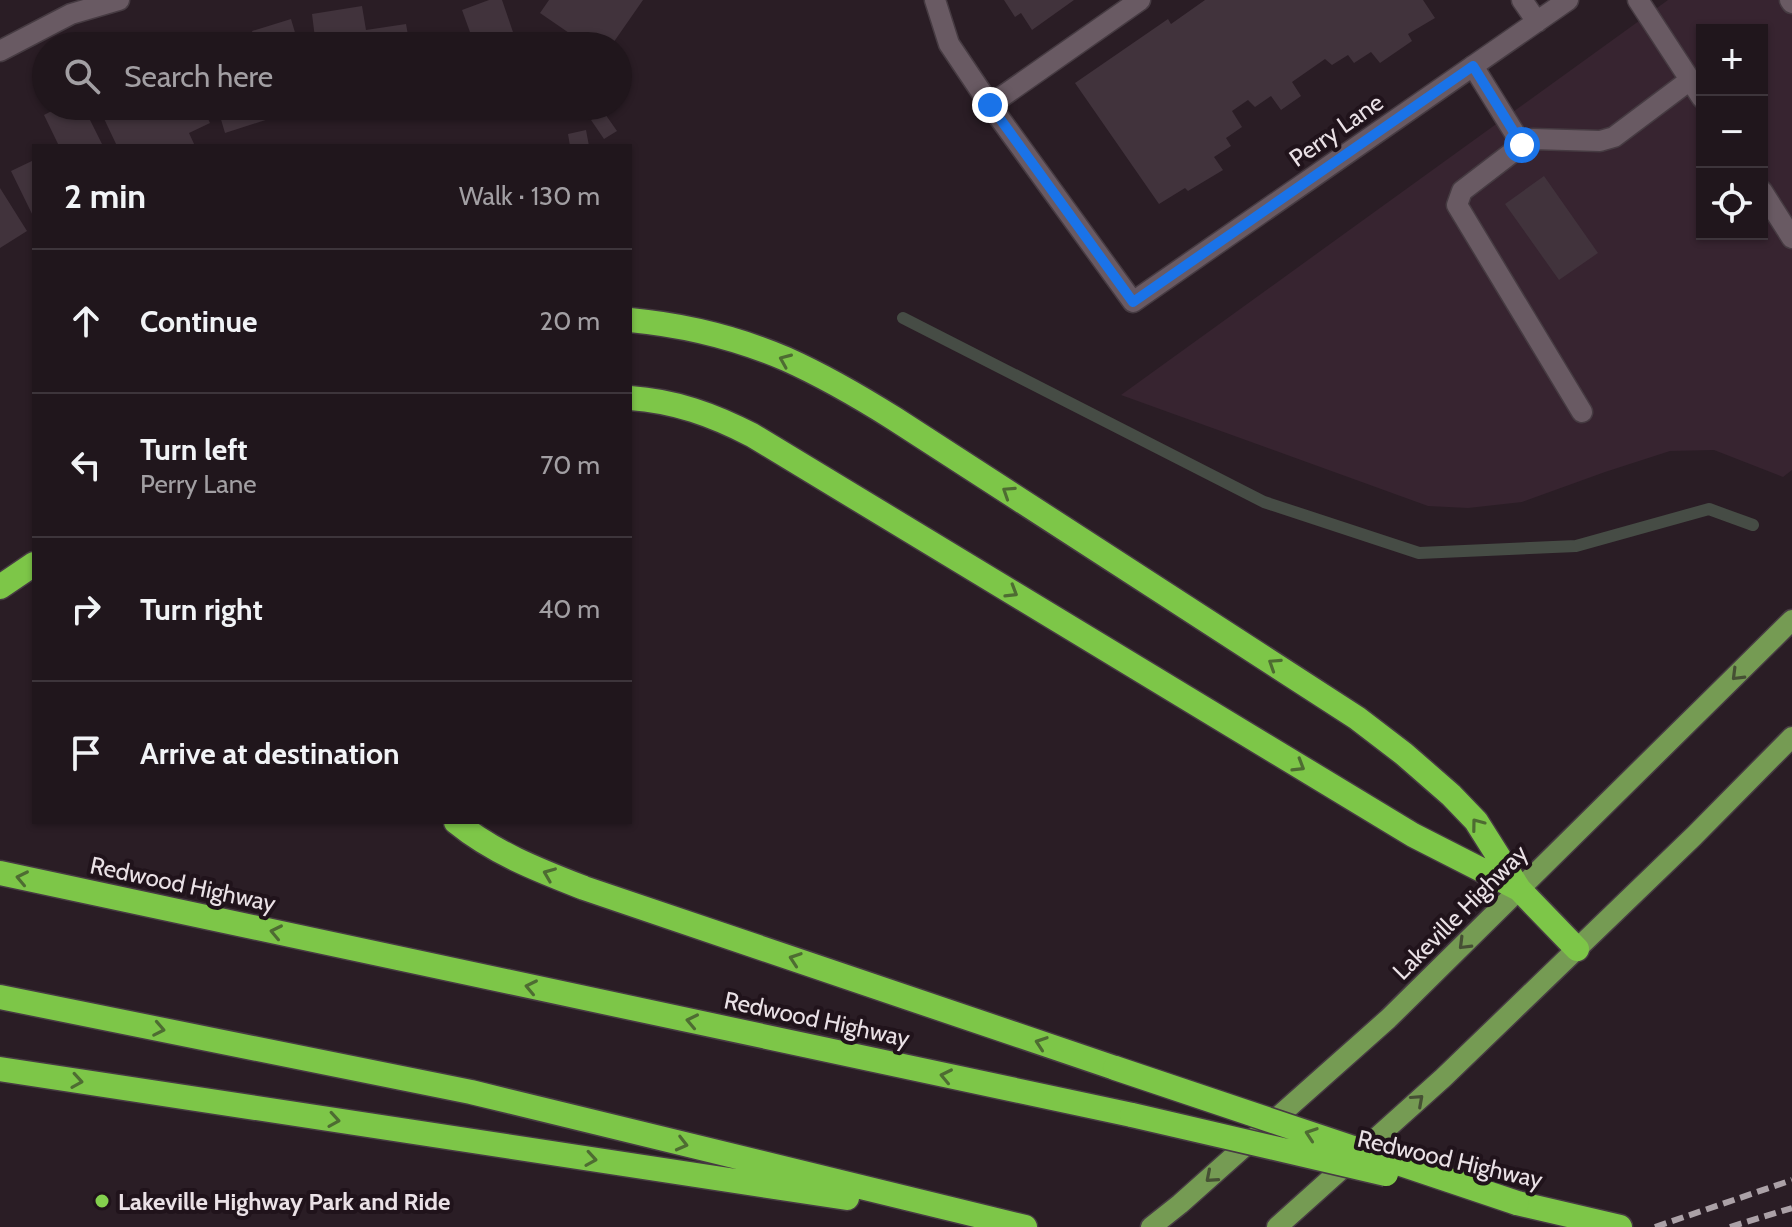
<!DOCTYPE html>
<meta charset="utf-8">
<style>
:root{--surface:#20161c;--page:#2d2329;--text:#f1f3f6;--muted:#a29fa3;--line:#3d353b}
body{margin:0;font-family:Cabin,sans-serif;background:var(--page);color:var(--text)}
.controls{position:absolute;right:24px;top:24px;display:grid;overflow:hidden;border-radius:0px;box-shadow:0 2px 6px #0004}
.controls button{width:72px;height:72px;display:grid;place-items:center;padding:0;border:0;border-bottom:2px solid var(--line);background:var(--surface);color:var(--text);font:40px sans-serif}
.stop{position:absolute;width:24px;height:24px;margin:-18px;border:6px solid #1a73e8;border-radius:50%;background:#fff}
.stop.end{background:#1a73e8;border-color:#fff;box-shadow:0 2px 8px #0008}
.list{margin:0;padding:0;list-style:none}
h2{display:flex;justify-content:space-between;align-items:center;height:104px;margin:0;padding:0 32px;font-size:34px}
h2 small{font-size:26px;font-weight:400;color:var(--muted)}
.list li{display:grid;grid-template-columns:52px 1fr auto;gap:24px;align-items:center;box-sizing:border-box;height:144px;padding:0 32px;border-top:2px solid var(--line)}
.list b{display:block;font-size:30px;white-space:nowrap}
.list p{margin:0;font-size:26px;white-space:nowrap;color:var(--muted)}
.list em{font-size:26px;font-style:normal;color:var(--muted)}
.icon{flex:none;width:44px;height:44px;fill:none;stroke:currentColor;stroke-width:2;stroke-linecap:round;stroke-linejoin:round}
.map{position:relative;flex:none;width:1792px;height:1227px;overflow:hidden}
.search{position:absolute;background:var(--surface);box-shadow:0 2px 6px #0004;left:32px;top:32px;width:600px;height:88px;display:flex;align-items:center;gap:20px;box-sizing:border-box;padding:0 28px;border-radius:44px;color:var(--muted);font-size:30px}
.panel{position:absolute;background:var(--surface);box-shadow:0 2px 6px #0004;left:32px;top:144px;width:600px;height:680px;border-radius:0px}
.map>svg:first-child{display:block}
</style>
<div class="map">
<svg width="1792" height="1227" viewBox="0 0 1792 1227">
<rect width="100%" height="100%" fill="#2a1d25"/>
<path fill="#372430" fill-rule="evenodd" d="M1668,0H1792V470L1783,477L1714,450L1670,451L1605,472L1522,502L1468,508L1428,506L1121,395ZM1702,30H1762V234H1702Z"/>
<g fill="none" stroke-linecap="round" stroke-linejoin="round">
<path stroke="#464c45" stroke-width="12" d="M903,318L1264,502L1419,553L1576,546L1709,509L1753,525"/>
</g>
<path fill="#41333c" d="M489,0H502L514,35L504,42L506,46H475L462,10Z
M549,0H643L611,46H588L540,13Z
M1004,0H1074L1032,30L1021,13L1015,17Z
M1205,0H1423L1435,18L1408,34L1412,41L1380,63L1371,52L1354,63L1348,55L1332,65L1325,59L1292,82L1301,96L1281,110L1271,96L1255,107L1248,100L1232,111L1242,127L1226,138L1231,146L1214,157L1223,170L1188,191L1185,188L1159,204L1075,83L1168,19L1171,24Z
M362,6L366,30L406,24L410,46H316L312,14Z
M291,19L299,46H257L252,31Z
M61,106H83L103,146H59L44,115Z
M98,106H202L210,123L189,133L195,146H117Z
M217,106H306V107L225,133Z
M439,106H466L442,115Z
M603,111L617,131L604,139L591,120Z
M586,130L589,146H570L568,134Z
M34,160V218L11,171Z
M1544,176L1598,253L1559,280L1505,204Z
M0,188L27,231L0,248Z"/>
<g fill="none" stroke-linecap="round" stroke-linejoin="round">
<defs>
<path id="service" d="M1638,0L1702,98
M1790,0L1792,3
M1473,66L1522,145L1462,191L1457,205L1582,412
M1522,145L1533,139L1600,141L1614,137L1690,80
M1762,191L1792,238"/>
<path id="minor" d="M935,0L949,44L990,105L1133,302L1568,0
M1522,0L1537,22
M0,51L71,14L119,0
M990,105L1140,0"/>
<path id="primary" d="M1151,1227L1180,1204L1388,1019L1792,620
M1277,1227L1443,1078L1694,836L1792,737"/>
<path id="motorway" d="M630,320C683,325 737,338 786,359C824,376 860,397 895,419L1357,718L1404,754L1451,795L1476,821L1519,889L1577,949
M630,398C675,401 713,415 752,435L1413,835L1517,888
M0,587L34,564
M456,822C494,853 538,870 584,888L1115,1068
M0,873L1132,1115
M0,997L471,1092L1025,1227
M0,1069L847,1198
M1517,1203L1620,1227"/>
</defs>
<use href="#service" stroke="#463b42" stroke-width="23"/>
<use href="#minor" stroke="#463b42" stroke-width="23"/>
<use href="#primary" stroke="#463b42" stroke-width="23"/>
<use href="#motorway" stroke="#463b42" stroke-width="27"/>
<use href="#service" stroke="#695a63" stroke-width="20"/>
<use href="#minor" stroke="#695a63" stroke-width="20"/>
<use href="#primary" stroke="#759b53" stroke-width="20"/>
<use href="#motorway" stroke="#7dc648" stroke-width="24"/>
<path stroke="#aba1a7" stroke-width="6" stroke-dasharray="12 6" stroke-linecap="butt" d="M1655,1227L1792,1180
M1730,1227L1792,1208"/>
<defs>
<path id="motorway-bridge" d="M1115,1068L1517,1203
M1132,1115L1386,1174"/>
</defs>
<use href="#motorway-bridge" stroke="#463b42" stroke-width="27" stroke-linecap="butt"/>
<use href="#motorway-bridge" stroke="#7dc648" stroke-width="24"/>
</g>
<defs><path id="oneway-chevron" d="M-2-3.5L2.5 0L-2 3.5" fill="none" stroke-width="1.6" stroke-linecap="round" stroke-linejoin="round" transform="scale(2)"/></defs>
<g stroke="#4e6c32">
<use href="#oneway-chevron" transform="translate(785 360) rotate(-157)"/>
<use href="#oneway-chevron" transform="translate(1008 492) rotate(-147)"/>
<use href="#oneway-chevron" transform="translate(1012 592) rotate(31)"/>
<use href="#oneway-chevron" transform="translate(1274 664) rotate(-147)"/>
<use href="#oneway-chevron" transform="translate(1299 766) rotate(31)"/>
<use href="#oneway-chevron" transform="translate(1477 824) rotate(-127)"/>
<use href="#oneway-chevron" transform="translate(549 874) rotate(-158)"/>
<use href="#oneway-chevron" transform="translate(22 878) rotate(-168)"/>
<use href="#oneway-chevron" transform="translate(276 932) rotate(-168)"/>
<use href="#oneway-chevron" transform="translate(795 959) rotate(-161)"/>
<use href="#oneway-chevron" transform="translate(531 987) rotate(-168)"/>
<use href="#oneway-chevron" transform="translate(692 1021) rotate(-168)"/>
<use href="#oneway-chevron" transform="translate(159 1029) rotate(11)"/>
<use href="#oneway-chevron" transform="translate(1041 1043) rotate(-161)"/>
<use href="#oneway-chevron" transform="translate(946 1076) rotate(-168)"/>
<use href="#oneway-chevron" transform="translate(77 1081) rotate(9)"/>
<use href="#oneway-chevron" transform="translate(334 1120) rotate(9)"/>
<use href="#oneway-chevron" transform="translate(1311 1134) rotate(-161)"/>
<use href="#oneway-chevron" transform="translate(682 1144) rotate(14)"/>
<use href="#oneway-chevron" transform="translate(591 1159) rotate(9)"/>
</g>
<g stroke="#465034">
<use href="#oneway-chevron" transform="translate(1737 675) rotate(135)"/>
<use href="#oneway-chevron" transform="translate(1464 944) rotate(135)"/>
<use href="#oneway-chevron" transform="translate(1418 1100) rotate(-42)"/>
<use href="#oneway-chevron" transform="translate(1211 1177) rotate(139)"/>
</g>
<g fill="none" stroke-linecap="round" stroke-linejoin="round">
<path stroke="#1a73e8" stroke-width="10" d="M990,105L1133,302L1473,66L1522,145"/>
</g>
<circle fill="#84d04e" stroke="#20131b" stroke-width="3" cx="102" cy="1201" r="8"/>
<g text-anchor="middle" dominant-baseline="central" stroke-width="8" stroke-linejoin="round" paint-order="stroke">
<g font-size="24" fill="#eae1e6" stroke="#20131b">
<text transform="translate(1336 130) rotate(-35)">Perry Lane</text>
<text transform="translate(183 884) rotate(12)">Redwood Highway</text>
<text transform="translate(1460 912) rotate(-45)">Lakeville Highway</text>
<text transform="translate(817 1019) rotate(12)">Redwood Highway</text>
<text transform="translate(1450 1159) rotate(13)">Redwood Highway</text>
</g>
<g font-size="24" font-weight="bold" fill="#eae1e6" stroke="#20131b" text-anchor="start">
<text x="118" y="1201">Lakeville Highway Park and Ride</text>
</g>
</g>
</svg>
<div class="controls">
<button>+</button>
<button>−</button>
<button><svg class="icon" aria-label="locate" viewBox="0 0 24 24"><circle cx="12" cy="12" r="6"/><path d="M12 2v4M12 18v4M2 12h4M18 12h4"/></svg></button>
</div>
<div class="stop" style="left:1522px;top:145px"></div>
<div class="stop end" style="left:990px;top:105px"></div>
<div class="search"><svg class="icon" aria-label="search" viewBox="0 0 24 24"><circle cx="10" cy="10" r="6"/><path d="M15 15l6 6"/></svg>Search here</div>
<section class="panel">
<h2>2 min<small>Walk · 130 m</small></h2>
<ul class="list">
<li><svg class="icon" aria-label="ahead" viewBox="0 0 24 24"><path d="M12 20V5M6 11l6-6 6 6"/></svg><div><b>Continue</b></div><em>20 m</em></li>
<li><svg class="icon" aria-label="left" viewBox="0 0 24 24"><path d="M17 20v-9H6M10 6l-5 5 5 5"/></svg><div><b>Turn left</b><p>Perry Lane</p></div><em>70 m</em></li>
<li><svg class="icon" aria-label="right" viewBox="0 0 24 24"><path d="M7 20v-9h11M14 6l5 5-5 5"/></svg><div><b>Turn right</b></div><em>40 m</em></li>
<li><svg class="icon" aria-label="arrive" viewBox="0 0 24 24"><path d="M6 21V4h12l-3 4 3 4H6"/></svg><div><b>Arrive at destination</b></div></li>
</ul>
</section>
</div>
